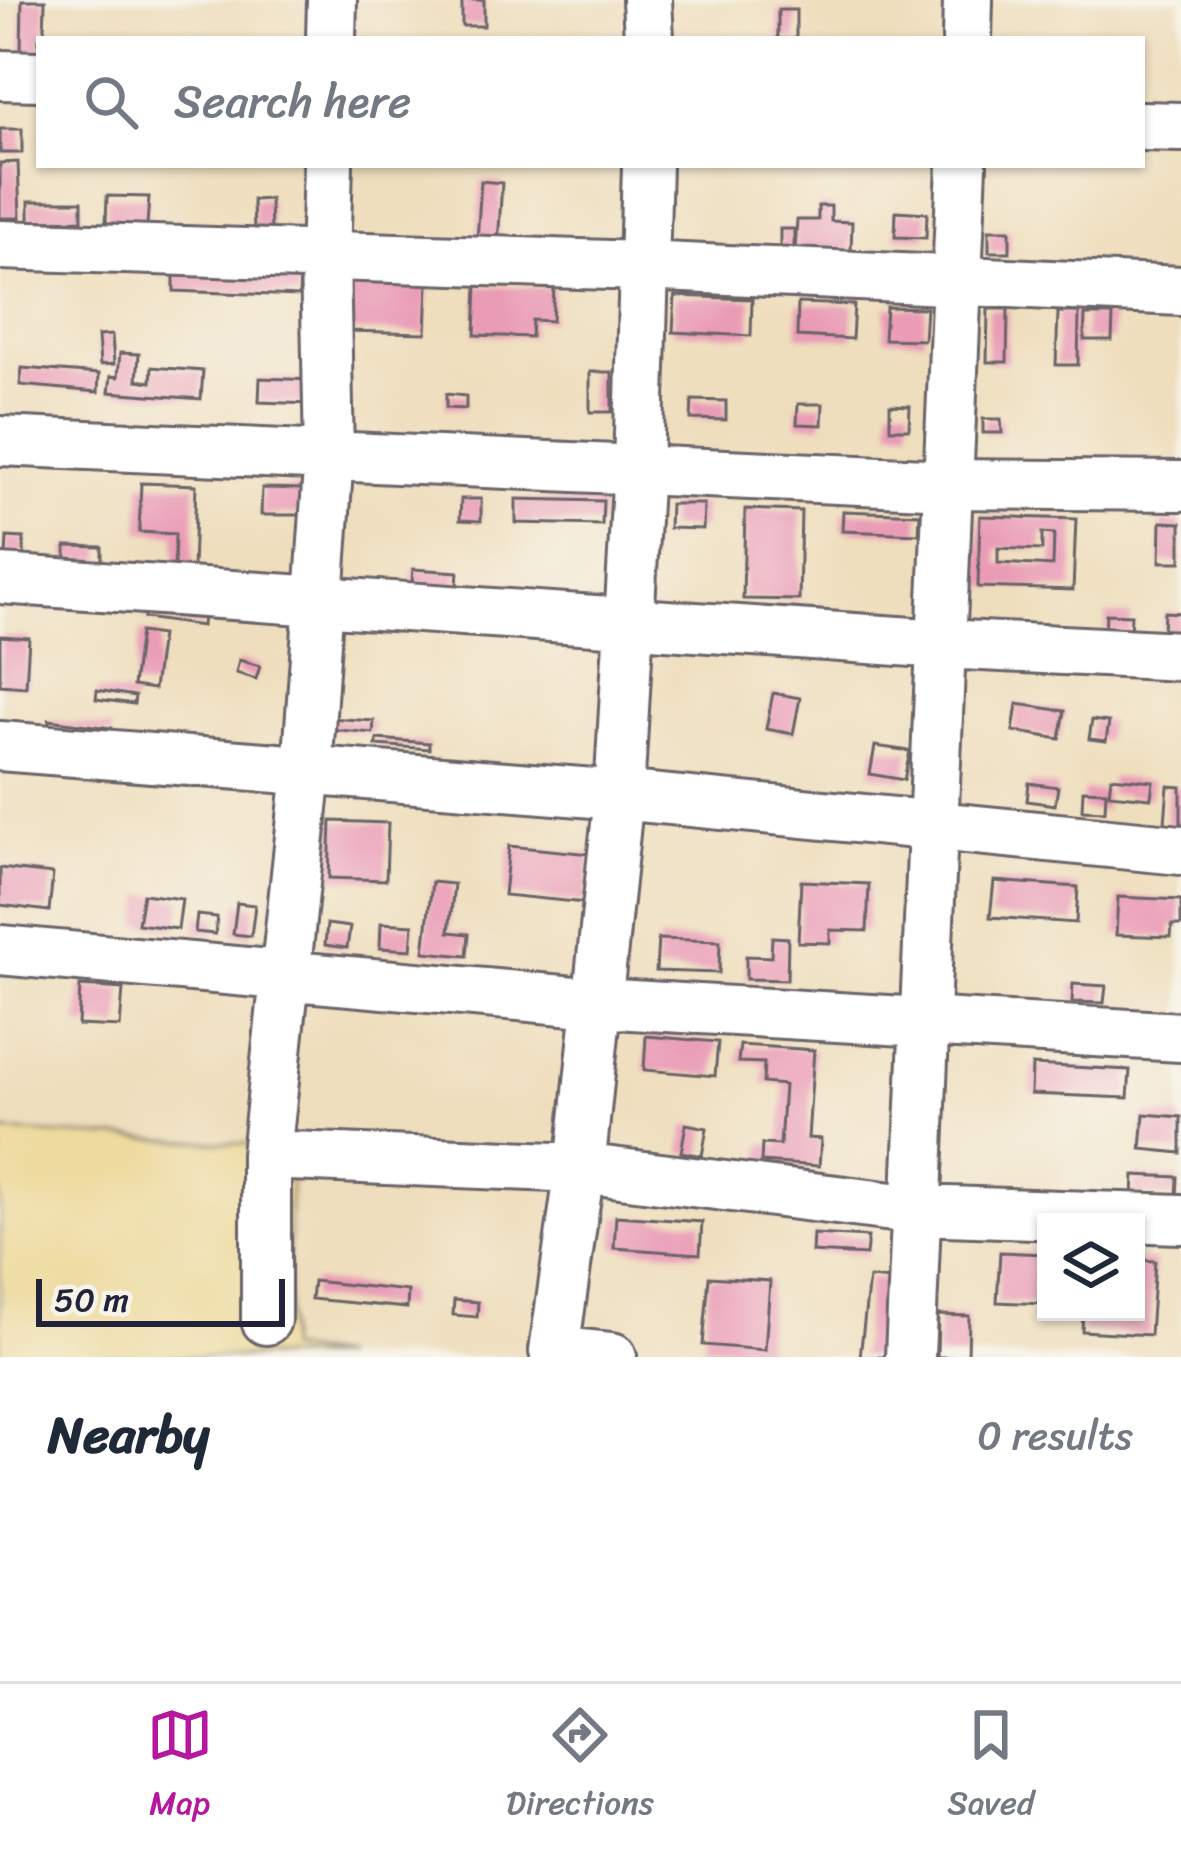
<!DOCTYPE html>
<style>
:root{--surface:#fff;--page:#f6f6f7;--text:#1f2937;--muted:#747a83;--line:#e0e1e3;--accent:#b5179e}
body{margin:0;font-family:Sriracha,sans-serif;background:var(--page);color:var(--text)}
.controls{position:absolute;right:36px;bottom:36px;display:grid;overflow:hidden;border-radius:0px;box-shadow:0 3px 9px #0004}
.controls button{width:108px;height:108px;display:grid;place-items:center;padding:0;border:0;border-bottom:3px solid var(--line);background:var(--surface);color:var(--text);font:60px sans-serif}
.scale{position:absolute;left:36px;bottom:30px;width:249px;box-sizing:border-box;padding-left:12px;border:6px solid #22223b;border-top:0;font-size:33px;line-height:42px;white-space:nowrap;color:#22223b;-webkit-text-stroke:9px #f7f3e8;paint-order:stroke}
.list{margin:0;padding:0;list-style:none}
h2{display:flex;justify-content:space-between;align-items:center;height:156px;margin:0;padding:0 48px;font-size:51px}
h2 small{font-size:39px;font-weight:400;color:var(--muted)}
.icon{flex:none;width:66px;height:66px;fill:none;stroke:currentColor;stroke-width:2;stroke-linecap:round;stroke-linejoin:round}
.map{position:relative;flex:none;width:1181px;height:1357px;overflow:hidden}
.search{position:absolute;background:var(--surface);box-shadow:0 3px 9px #0004;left:36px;right:36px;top:36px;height:132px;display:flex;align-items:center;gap:30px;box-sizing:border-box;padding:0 42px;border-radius:0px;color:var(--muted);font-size:45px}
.sheet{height:324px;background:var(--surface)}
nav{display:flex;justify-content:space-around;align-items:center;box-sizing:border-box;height:168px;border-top:3px solid var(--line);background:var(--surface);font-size:33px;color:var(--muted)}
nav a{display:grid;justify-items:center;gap:6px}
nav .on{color:var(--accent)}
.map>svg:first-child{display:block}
</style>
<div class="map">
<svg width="1181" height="1357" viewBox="0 0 1181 1357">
<rect width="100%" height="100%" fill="#f7f3e8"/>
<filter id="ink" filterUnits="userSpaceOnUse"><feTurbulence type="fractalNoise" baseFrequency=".00833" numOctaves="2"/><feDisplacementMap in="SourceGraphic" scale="24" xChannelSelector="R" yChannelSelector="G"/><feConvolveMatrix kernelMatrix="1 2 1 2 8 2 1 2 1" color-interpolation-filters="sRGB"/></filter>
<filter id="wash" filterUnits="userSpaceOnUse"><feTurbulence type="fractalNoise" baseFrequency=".004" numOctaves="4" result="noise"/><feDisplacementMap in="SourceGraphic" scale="48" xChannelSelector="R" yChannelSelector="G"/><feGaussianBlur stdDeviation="2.7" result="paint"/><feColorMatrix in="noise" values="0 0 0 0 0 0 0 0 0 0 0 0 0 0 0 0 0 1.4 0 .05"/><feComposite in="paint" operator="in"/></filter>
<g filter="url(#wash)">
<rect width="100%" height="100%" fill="#efdebd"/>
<path fill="#eeda9e" stroke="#887e6c" stroke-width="3" d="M0,1131L291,1146L287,1349L342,1357H0Z"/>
<g id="blocks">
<path fill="#ea9cb7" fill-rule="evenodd" d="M22,0H45L44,39H39V53H21Z
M462,0H484V26H462Z
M778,10H796V39H778Z
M0,129H22V153H0Z
M18,162L20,218H0V163Z
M481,181L502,183L498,243L477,241Z
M107,196L149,197L147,225L106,223Z
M270,199L271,231L254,232L253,200Z
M29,201H82V220L29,221Z
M818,206H831V221L852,222L851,252L795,250L797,220H818Z
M896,211L927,213L926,238L895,237Z
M780,229H794V253L780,252Z
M989,230H1010V252H989Z
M174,271L300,276L299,296L174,291Z
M347,280L428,283L426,333L346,331Z
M477,286L554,288L552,321L532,320L531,337L475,335Z
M675,296L752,299L751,336L673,332Z
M798,303L854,305L852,339L797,336Z
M886,307L926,308L924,340L884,339Z
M988,309H1008L1007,362H987Z
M1058,312H1079L1078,365H1056Z
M1085,315H1113L1112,340H1084Z
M112,335L114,364L100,365L98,336Z
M120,353L139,354L137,380L151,382L152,367L203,371L201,399L109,392L111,376L118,377Z
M22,368L99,374L98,392L20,385Z
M590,372H612V412H590Z
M260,378L313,380L312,404L259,402Z
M446,394L466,396V409L446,408Z
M692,400L726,401V420L691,419Z
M798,404H823L822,425L797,424Z
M890,405L910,406L909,429H890Z
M983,419H1001L1002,433H983Z
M141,483L196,485L193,568L174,567L175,534L139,532Z
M262,488L304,489V515H261Z
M461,499H481V521L460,520Z
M516,499L603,501L602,525L516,523Z
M670,504H704L703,529L669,528Z
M745,509L801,511L799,600L743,599Z
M843,511L920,514L919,534L842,531Z
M980,516L1076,519L1073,590L978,587ZM1042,533L1054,534L1053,566L998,563V548L1042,550Z
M1161,522L1181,523V562H1160Z
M7,537L24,538V556H6Z
M66,546L102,547V561L66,560Z
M413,569L458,572L456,598L411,595Z
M145,607L203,615L202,626L144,618Z
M1164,612L1181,613V632H1163Z
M1106,614L1131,615L1130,633L1105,631Z
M140,632L161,635L154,689L133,686Z
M0,636L29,638L26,687L0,685Z
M239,660L260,666L256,679L236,673Z
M97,690L135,696L134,704L96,699Z
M773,693L800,698L793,734L766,729Z
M1017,704L1065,711L1060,739L1013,731Z
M328,718L374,721L373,733L327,729Z
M49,720L112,728V734L49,726Z
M1092,720L1109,722L1106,741L1089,739Z
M377,739L429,743V749L376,745Z
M875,746L910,751L904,780L870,774Z
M1111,777L1153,781L1151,798L1109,794Z
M1029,783L1058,787L1055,805L1027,801Z
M1168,786L1181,787V825L1165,823Z
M1083,790L1106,791L1105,811L1082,810Z
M331,821L388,823L386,880L329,878Z
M509,846L591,854L586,903L504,895Z
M0,868L53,874L49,911L0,905Z
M801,881L869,884L867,931L830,930V943L798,942Z
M994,881L1078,887L1076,923L990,917Z
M432,882L454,884L449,932L469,934L467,956L424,952Z
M143,894L182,899L178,929L138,924Z
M1118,897L1181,900V925H1172L1171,937L1116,935Z
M237,903L255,905L251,936L233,934Z
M197,915L217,917L215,934L195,932Z
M381,923L413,925L411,950L380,948Z
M327,924L350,927L347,948L325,945Z
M772,937L788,938L787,980L746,979V956L771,957Z
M658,939L720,941L719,973L656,971Z
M1073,984L1106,986L1104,1003L1072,1002Z
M80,986L123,989L120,1027L78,1025Z
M646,1036L718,1042L715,1076L644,1070Z
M740,1045L814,1050L808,1138L821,1139L819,1166L761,1162L762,1144L780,1145L784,1085L763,1083L764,1063L738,1062Z
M1032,1065L1130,1070L1128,1098L1031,1094Z
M1144,1114L1181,1117V1153L1141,1149Z
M686,1124L707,1128L702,1156L681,1152Z
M1134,1175L1178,1177L1177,1197L1133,1195Z
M616,1216L702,1222L700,1254L614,1248Z
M813,1234L868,1237L866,1255L812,1252Z
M1000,1252L1046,1254V1304L997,1302Z
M1136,1260L1155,1261L1150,1335L1082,1331L1083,1312H1136Z
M709,1277L770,1281L765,1350L703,1345Z
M869,1278L904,1281L896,1357H860Z
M313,1281L408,1291L407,1308L311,1299Z
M454,1300L478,1302L477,1317L453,1315Z
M938,1315L969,1316L968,1357H937Z"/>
</g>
</g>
<g filter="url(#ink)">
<use href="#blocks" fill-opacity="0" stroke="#6a6468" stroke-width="3"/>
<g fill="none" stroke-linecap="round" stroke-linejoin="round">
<defs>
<path id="minor" d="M647,0L649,39
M331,39L332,0
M967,39L968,0
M0,75L39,76
M1142,126L1181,127
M0,245L641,266L1181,291
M0,441L949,484L1181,486
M0,579L942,644L1181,656
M0,746L619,795L1181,850
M0,950L597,1003L1181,1037
M266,1155L580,1168L917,1210L1181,1219
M266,1320V1155L307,771L329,455L325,258L328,165
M612,1357L554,1351L580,1168L619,795L638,468L647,165
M910,1357L962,165"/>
</defs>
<use href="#minor" stroke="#6a6468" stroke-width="54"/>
<use href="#minor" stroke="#fff" stroke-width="48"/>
</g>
</g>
</svg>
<div class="controls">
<button><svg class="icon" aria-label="layers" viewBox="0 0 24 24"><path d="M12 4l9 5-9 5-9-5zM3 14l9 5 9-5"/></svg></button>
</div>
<div class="scale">50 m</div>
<div class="search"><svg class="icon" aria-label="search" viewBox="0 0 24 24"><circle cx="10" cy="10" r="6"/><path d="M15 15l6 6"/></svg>Search here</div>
</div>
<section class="sheet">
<h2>Nearby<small>0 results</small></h2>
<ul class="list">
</ul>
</section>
<nav>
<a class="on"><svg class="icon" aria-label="map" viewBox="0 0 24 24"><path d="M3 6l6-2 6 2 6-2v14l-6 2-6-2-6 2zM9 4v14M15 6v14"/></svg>Map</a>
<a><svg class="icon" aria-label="directions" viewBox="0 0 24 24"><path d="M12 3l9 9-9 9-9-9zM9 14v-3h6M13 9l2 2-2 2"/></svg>Directions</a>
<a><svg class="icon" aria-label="saved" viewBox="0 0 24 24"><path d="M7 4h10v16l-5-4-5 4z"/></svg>Saved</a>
</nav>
